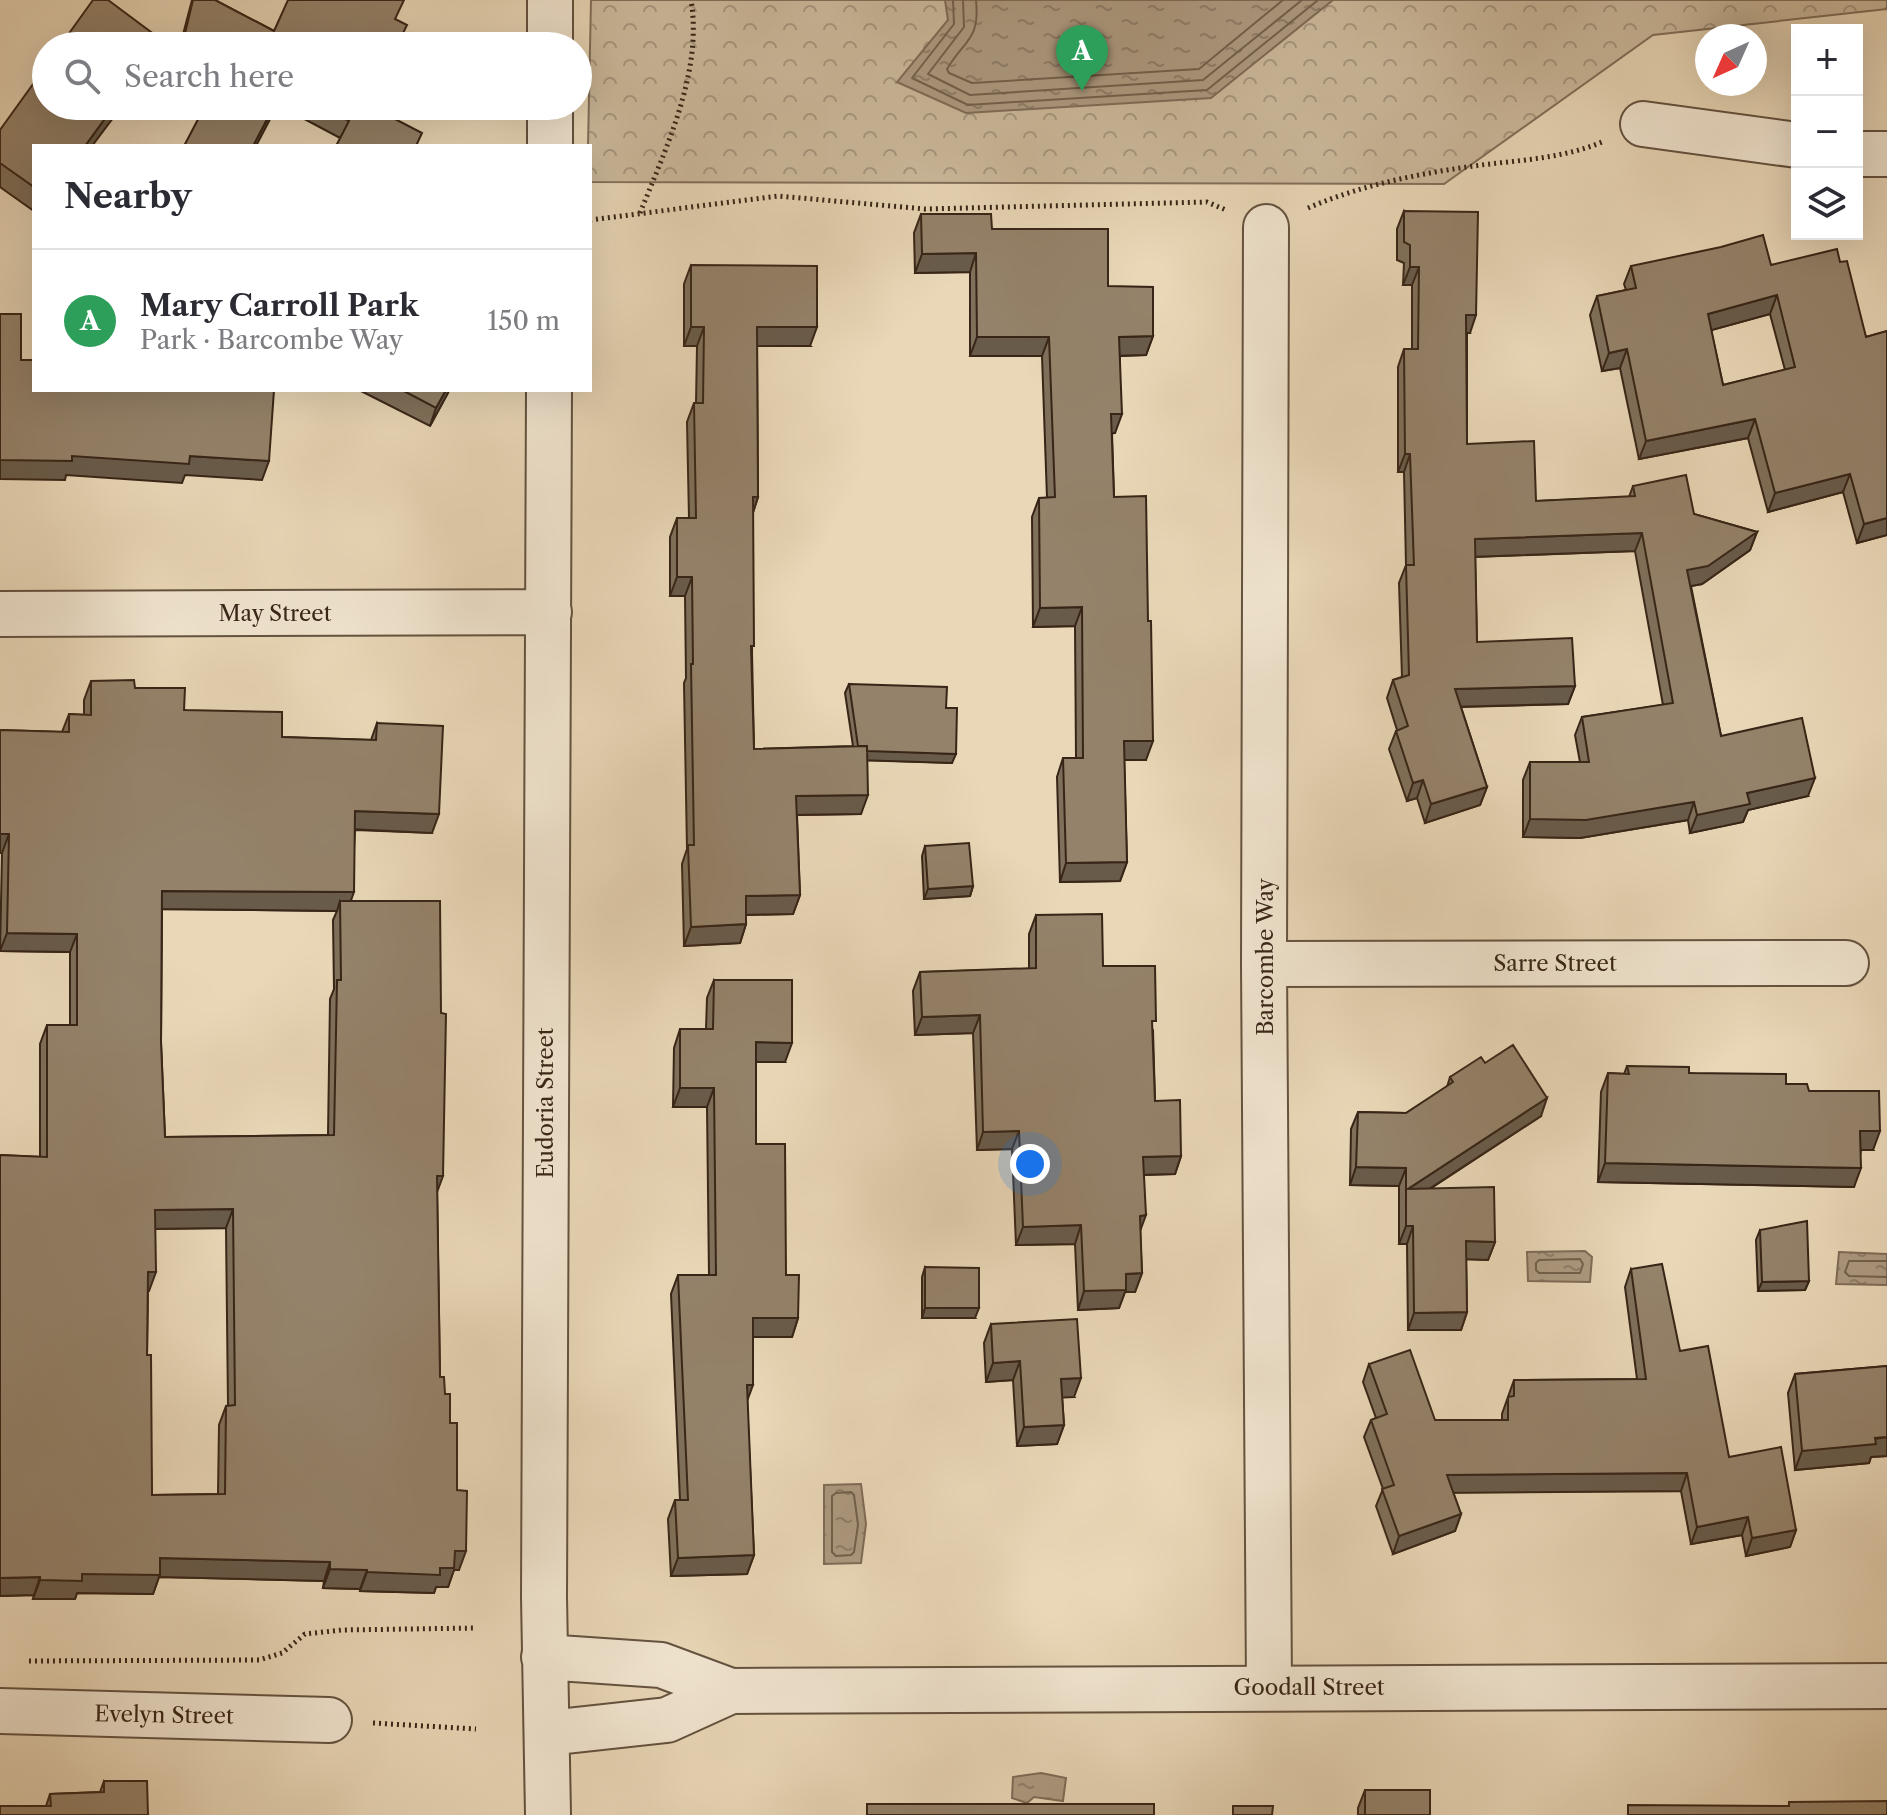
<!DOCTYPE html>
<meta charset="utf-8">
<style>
:root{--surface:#fff;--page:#f2f2f3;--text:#2b2b33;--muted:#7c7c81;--line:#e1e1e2;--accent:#8f2418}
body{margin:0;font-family:"Libre Caslon Text",serif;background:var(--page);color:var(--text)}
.controls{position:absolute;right:24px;top:24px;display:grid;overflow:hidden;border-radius:0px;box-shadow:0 8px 32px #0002}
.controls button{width:72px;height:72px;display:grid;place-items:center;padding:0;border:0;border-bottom:2px solid var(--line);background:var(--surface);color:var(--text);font:40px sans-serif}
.compass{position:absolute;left:1695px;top:24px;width:72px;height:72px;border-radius:50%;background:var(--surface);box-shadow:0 8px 32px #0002;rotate:225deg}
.you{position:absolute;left:1030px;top:1164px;width:28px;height:28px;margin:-20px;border:6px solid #fff;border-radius:50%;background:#1a73e8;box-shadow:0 0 0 12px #1a73e833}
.badge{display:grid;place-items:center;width:52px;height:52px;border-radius:50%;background:var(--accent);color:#fff;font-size:26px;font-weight:700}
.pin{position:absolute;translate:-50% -66px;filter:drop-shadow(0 2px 4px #0008)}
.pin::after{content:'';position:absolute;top:42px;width:28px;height:24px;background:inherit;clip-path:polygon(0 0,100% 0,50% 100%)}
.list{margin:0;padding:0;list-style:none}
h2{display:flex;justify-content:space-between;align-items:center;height:104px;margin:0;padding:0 32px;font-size:34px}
h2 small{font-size:26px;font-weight:400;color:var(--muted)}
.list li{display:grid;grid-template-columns:52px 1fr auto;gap:24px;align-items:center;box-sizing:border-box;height:144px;padding:0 32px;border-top:2px solid var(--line)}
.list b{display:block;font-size:30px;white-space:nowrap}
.list p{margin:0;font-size:26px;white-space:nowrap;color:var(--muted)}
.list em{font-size:26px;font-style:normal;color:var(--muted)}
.icon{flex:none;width:44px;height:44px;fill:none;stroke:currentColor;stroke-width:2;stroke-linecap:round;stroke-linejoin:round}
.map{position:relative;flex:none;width:1887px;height:1815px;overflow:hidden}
.search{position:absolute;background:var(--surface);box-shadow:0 8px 32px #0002;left:32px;top:32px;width:560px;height:88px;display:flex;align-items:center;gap:20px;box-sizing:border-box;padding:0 28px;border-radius:44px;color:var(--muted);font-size:30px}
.panel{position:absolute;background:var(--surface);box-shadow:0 8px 32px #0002;left:32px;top:144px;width:560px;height:248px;border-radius:0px}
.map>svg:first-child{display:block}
</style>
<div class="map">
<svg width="1887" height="1815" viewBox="0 0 1887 1815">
<defs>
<pattern id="park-crowns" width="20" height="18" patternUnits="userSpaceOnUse" patternTransform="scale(2)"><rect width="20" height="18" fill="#cbb99c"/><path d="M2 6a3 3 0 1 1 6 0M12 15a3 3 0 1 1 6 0" fill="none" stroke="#a6967e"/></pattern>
<pattern id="water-ripples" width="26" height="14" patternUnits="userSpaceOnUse" patternTransform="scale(2)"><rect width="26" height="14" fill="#ad9a81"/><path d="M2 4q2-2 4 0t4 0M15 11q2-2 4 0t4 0" fill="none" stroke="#8e7d69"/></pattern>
</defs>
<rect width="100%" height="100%" fill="#e9d7b7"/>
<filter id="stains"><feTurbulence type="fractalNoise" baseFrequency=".0025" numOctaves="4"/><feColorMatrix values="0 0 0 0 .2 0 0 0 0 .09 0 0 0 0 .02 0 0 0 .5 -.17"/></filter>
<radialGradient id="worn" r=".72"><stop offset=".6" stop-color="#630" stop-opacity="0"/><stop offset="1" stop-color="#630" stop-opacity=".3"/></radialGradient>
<path fill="url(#park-crowns)" stroke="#826f5a" stroke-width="2" d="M591,0H1887V9L1653,35L1444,184L590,182V146H588Z"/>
<path fill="url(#water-ripples)" stroke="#7e6b57" stroke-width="2" d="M945,0H1333L1211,98L966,113L897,82L948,20Z
M1585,1251L1592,1257L1590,1282L1528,1281L1527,1252Z
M1839,1252L1887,1254V1285L1836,1284Z
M861,1484L866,1524L861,1563L824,1564V1485Z
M1041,1773L1066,1778L1063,1801L1034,1797L1027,1803L1012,1798L1013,1777Z"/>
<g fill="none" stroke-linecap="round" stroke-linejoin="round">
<path stroke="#72604c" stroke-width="2" d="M953,0L954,24L912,78L968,105L1207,90L1318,0
M963,0L964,27L928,74L970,95L1203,80L1302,0
M976,0C980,40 965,39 947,69L949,73L972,83L1199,69L1283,0
M1580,1259L1583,1264L1580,1273H1539L1536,1270V1263L1539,1260Z
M1887,1261H1849L1845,1272L1849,1276L1887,1277
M836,1493L851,1492L854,1495L858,1525L854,1552L851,1555L836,1556L832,1552V1496Z"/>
<defs>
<path id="minor" d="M1643,124L1797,145
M1857,154H1887
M1266,227L1264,964L1269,1687
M1264,964L1846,963
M0,1711L329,1720"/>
<path id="tertiary" d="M550,0V46
M550,106V146
M0,614L549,612
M544,1657L661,1665L731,1691L1887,1686
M548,1733L667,1720L731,1691
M548,1815L544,1597L549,390"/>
</defs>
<use href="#minor" stroke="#64523f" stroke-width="48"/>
<use href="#tertiary" stroke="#64523f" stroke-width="48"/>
<path stroke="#382517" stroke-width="5" stroke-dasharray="2 4" stroke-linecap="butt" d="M1308,208C1364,184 1422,173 1481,165C1522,160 1564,158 1602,142
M640,213C666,148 703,71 691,0
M590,220L778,196L925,209L1207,202L1226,210
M29,1661L259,1660L282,1653L305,1634L342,1630L476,1628
M373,1723L476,1729"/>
<use href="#minor" stroke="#f1e5d0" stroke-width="44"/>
<use href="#tertiary" stroke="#f1e5d0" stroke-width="44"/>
</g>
<path fill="#7f705b" stroke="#382517" stroke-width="2" fill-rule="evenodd" d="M192,0H215L274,31L396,20L399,46H180Z
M280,106H370L340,138Z
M0,130L34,146V211L0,187Z
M1404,211L1470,333H1467V444L1536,501L1629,497L1633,486L1694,514L1757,532L1750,550L1702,584L1691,586L1721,736L1808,796L1748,810L1743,822L1690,833L1688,820L1580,838L1523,837V780L1530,762H1580L1575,735L1582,717L1663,705L1635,551L1475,557L1477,642L1575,686L1568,704L1461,707L1487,787L1480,805L1425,823L1417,798L1407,801L1389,749L1396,731L1397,730L1387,698L1393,680L1402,677L1399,583L1406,565L1404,472H1398V367L1404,349H1412V285H1403L1404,263L1397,260V229Z
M921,214L992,229L1108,286L1153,336L1146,355L1120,356L1115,433H1112L1114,497L1146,760H1124L1127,862L1120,881L1060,882L1057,777L1063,758H1076L1075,626L1033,627L1032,517L1039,498H1047L1042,356H970V272L915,273L914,233Z
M1840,262L1866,337L1887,331V535L1857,543L1843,492L1768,512L1748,438L1639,459L1620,368L1602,371L1590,315L1597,296L1626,290L1624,284L1631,266L1771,265ZM1770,314L1785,370L1723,385L1711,330Z
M691,265L810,346H757L758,497L753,512L752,652L754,749L853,746L845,693L849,684L946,708L952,763L867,760L861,814L797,815L800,895L793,914L746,915V924L740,943L684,946L682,864L687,849L684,683L686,678L685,596H670V537L677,518H689L687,422L694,403H696L697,346H684V284Z
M359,390H449L430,426Z
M91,681L135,688L184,710L282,737L371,740L377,723L432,833L355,830L351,901L437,1191L440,1377L450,1423L457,1490L459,1570H454L448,1587H436L434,1593L360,1591V1589L323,1588L324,1581L159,1577L153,1594L77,1593L75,1599H33L34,1595L0,1596V1155L40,1157V1044L47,1025H70V952L0,951L2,853H0V730L62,732L69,714L84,715V700ZM162,909L337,911L333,920L334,989L330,999L328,1135L165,1137L161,1042ZM226,1228L228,1406H226L219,1425L218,1494L152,1495L147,1355L148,1291L155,1229Z
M925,846L973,886L970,896L924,899L922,856Z
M1036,915L1103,966L1153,1030L1155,1101L1181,1156L1175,1174L1144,1175L1140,1231L1142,1273L1135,1292H1125L1119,1308L1078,1310L1075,1244L1016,1245L1012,1149L977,1150L973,1033L915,1035L913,991L920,972L1029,969V934Z
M714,980L785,1062H756V1144L786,1275L798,1318L792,1337H753L747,1401L754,1555L747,1574L671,1576L668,1519L675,1500H680L671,1294L678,1275H709L707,1107H673L674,1048L680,1029H706L707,998Z
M1485,1063L1541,1116L1430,1189L1495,1242L1488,1260L1466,1259L1467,1312L1461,1330H1408L1407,1244H1399V1186L1350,1185L1351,1129L1358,1112L1406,1113L1447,1087L1450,1077Z
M1627,1066L1786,1084L1809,1091L1873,1150H1861L1854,1187L1598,1182L1601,1092L1608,1073L1624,1074Z
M1760,1230L1809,1281L1805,1290L1758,1291L1756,1240Z
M925,1267L975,1318H922V1277Z
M1631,1269L1680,1351L1729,1457L1796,1530L1790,1547L1746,1556L1742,1535L1691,1544L1681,1491L1453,1492L1461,1514L1455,1531L1393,1554L1376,1506L1383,1489L1364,1437L1371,1420L1376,1418L1363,1382L1369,1364L1435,1420H1502V1414L1514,1380L1637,1379L1625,1287Z
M991,1324L1074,1397H1062L1064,1425L1057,1444L1017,1446L1013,1380L986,1382L984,1343Z
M1887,1366V1456L1871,1457L1869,1463L1795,1470L1788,1393L1795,1374Z
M104,1781L148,1815L46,1806L50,1794L100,1792Z
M1365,1790L1430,1815H1358V1808Z"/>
<path fill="#685b4a" stroke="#382517" stroke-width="2" d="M114,106H122L92,146H85Z
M274,106H277L256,146H253Z
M976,253L970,272L915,273L922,254Z
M1410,267H1419L1412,285H1403Z
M1777,295L1770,314L1701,333L1708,314Z
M1466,315H1476L1470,333H1460Z
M691,327H704L697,346H684Z
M757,327H817L810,346H750Z
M1153,336L1146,355L1112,356L1119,337Z
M977,337H1049L1042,356H970Z
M1627,349L1620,368L1602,371L1609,353Z
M446,390H449L448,393L430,426L436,408Z
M1111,414H1122L1115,433L1104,434Z
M1755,419L1748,438L1639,459L1646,441Z
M1405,454H1410L1404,472H1398Z
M72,456H190L269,461L262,480L185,475L182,483L66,475L65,480L0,479V460Z
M1850,474L1843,492L1768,512L1775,493Z
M753,497H758L752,516Z
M1887,518V535L1857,543L1864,524Z
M1757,532L1750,550L1702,584L1681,588L1687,570Z
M1642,533L1635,551L1468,557L1475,539Z
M677,577H692L685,596H670Z
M1082,607L1075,626L1033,627L1040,608Z
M1575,686L1568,704L1448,707L1455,689Z
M1124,741H1153L1146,760H1117Z
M859,750L956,754L952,763L856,760Z
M1815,778L1808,796L1748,810L1743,822L1690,833L1697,815L1747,793Z
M1423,780L1417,798L1407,801L1413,783Z
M1487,787L1480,805L1425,823L1431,804Z
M868,795L861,814L789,815L796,796Z
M1694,802L1688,820L1580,838L1523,837L1530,819Z
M355,811L439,814L432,833L348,829Z
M0,834H9L2,853H0Z
M1127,862L1120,881L1060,882L1066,863Z
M973,886L970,896L924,899L928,889Z
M162,891L354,892L347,911L340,901L337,911L155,909Z
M800,895L793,914L739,915L746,896Z
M746,924L740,943L684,946L691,927Z
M7,933L77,934L70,952L0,951Z
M980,1015L973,1033L915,1035L922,1017Z
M756,1042L792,1043L785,1062H749Z
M680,1088H714L707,1107H673Z
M1547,1098L1541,1116L1406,1204L1408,1189Z
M1019,1131L1012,1149L977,1150L983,1132Z
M1860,1131H1880L1873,1150H1853Z
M1181,1156L1175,1174L1136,1175L1143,1157Z
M1605,1163L1861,1168L1854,1187L1598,1182Z
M1356,1167L1406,1168L1399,1186L1350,1185Z
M437,1176H443L436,1195Z
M233,1209L226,1228L148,1229L155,1210Z
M1146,1215L1139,1234L1140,1216Z
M1081,1225L1075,1244L1016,1245L1023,1227Z
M1406,1226H1413L1407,1244H1399Z
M1466,1241L1495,1242L1488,1260L1460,1259Z
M148,1272H156L149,1291H141Z
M1142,1273L1135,1292H1125L1119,1308L1078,1310L1084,1291L1126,1274Z
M1809,1281L1805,1290L1758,1291L1762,1282Z
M925,1308H979L975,1318H922Z
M1467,1312L1461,1330H1408L1414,1313Z
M753,1318H798L792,1337H746Z
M1020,1361L1013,1380L986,1382L993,1363Z
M1081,1378L1074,1397L1054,1398L1061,1379Z
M747,1385H753L746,1404Z
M1064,1425L1057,1444L1017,1446L1024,1427Z
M1887,1437V1456L1871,1457L1869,1463L1795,1470L1802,1451Z
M1687,1473L1681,1491L1441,1493L1447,1475Z
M1461,1514L1455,1531L1393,1554L1399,1536Z
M1748,1517L1742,1535L1691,1544L1697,1527Z
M1796,1530L1790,1547L1746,1556L1752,1538Z
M455,1551H466L459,1570H454L448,1587H436L434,1593L360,1591L367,1572L440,1568Z
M754,1555L747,1574L671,1576L678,1558Z
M160,1558L330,1562L324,1581L159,1577L153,1594L77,1593L75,1599H33L40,1580Z
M330,1569L367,1570L360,1589L323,1588Z
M40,1577L34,1595L0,1596V1578Z"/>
<path fill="#94826a" stroke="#382517" stroke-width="2" fill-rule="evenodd" d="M93,0H108L163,41L159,46H60Z
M193,0H215L274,31L288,0H404L395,19L407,25L397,46H182Z
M46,66V106H114L85,146H34V187L0,163V130Z
M205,106H274L253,146H184Z
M321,106H370L422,133L416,146H336L349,121Z
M1404,211L1478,212L1476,315H1466L1467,444L1534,441L1536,501L1635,496L1633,486L1686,475L1694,514L1757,532L1708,566L1687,570L1721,736L1802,718L1815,778L1747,793L1750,804L1697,815L1694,802L1586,820L1530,819V762H1589L1582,717L1673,703L1642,533L1475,539L1477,642L1572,638L1575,686L1455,689L1487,787L1431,804L1423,780L1413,783L1396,731L1408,726L1393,680L1409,675L1406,565H1414L1410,454H1405L1404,349H1418L1419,267H1410V245L1404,242Z
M921,214H991L992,229H1108V286L1153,287V336L1119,337L1122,414H1111L1114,497L1146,496L1148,621H1151L1153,741H1124L1127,862L1066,863L1063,758H1083L1082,607L1040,608L1039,498L1055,497L1049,337H977L976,253L922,254Z
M1763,235L1771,265L1837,249L1840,262L1847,261L1866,337L1887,331V518L1864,524L1850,474L1775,493L1755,419L1646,441L1627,349L1609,353L1597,296L1636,288L1631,266L1721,247ZM1777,295L1795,367L1723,385L1708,314Z
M691,265L817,266V327H757L758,497H753L754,646H751L754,749L867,746L868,795L796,796L800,895L746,896V924L691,927L688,845H694L691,664H693L692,577H677V518H696L694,403H703L704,327H691Z
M0,314H21V360H34V390H274L269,461L190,456L189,464L72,456V461L0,460Z
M402,390H446L436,408Z
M134,680L135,688H185L184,710L282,712V737L376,740L377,723L443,726L439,814L355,811L354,892L162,891L161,1042L165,1137L334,1135L337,980H341L340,901H440L441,1013L446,1014L443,1176H437L440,1377H444L445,1394H450V1423H457V1490L467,1491L466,1551H455L454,1568H440V1575L367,1572V1570L330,1569V1562L160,1558V1575L82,1574V1581L40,1580V1577L0,1578V1155L47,1157V1025H77V934L7,933L9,834H0V730L69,732V714L91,715V681ZM233,1209L235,1405L226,1406L225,1494L152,1495L151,1355H147L148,1272H156L155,1210Z
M849,684L947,687L946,708H957L956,754L867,751V746H858Z
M969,843L973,886L928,889L925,846Z
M1102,914L1103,966H1155L1156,1021H1152L1155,1101L1180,1100L1181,1156L1143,1157L1146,1215L1140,1216L1142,1273L1126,1274V1290L1084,1291L1081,1225L1023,1227L1019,1131L983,1132L980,1015L922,1017L920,972L1036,968V915Z
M714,980H792V1043L756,1042V1144H785L786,1275H799L798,1318H753V1385H747L754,1555L678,1558L675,1500H688L678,1275H716L714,1088H680V1029H713Z
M1513,1045L1547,1098L1408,1189L1494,1187L1495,1242L1466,1241L1467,1312L1414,1313L1413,1226H1406V1168L1356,1167L1358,1112L1406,1113L1453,1082L1450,1077L1481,1057L1485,1063Z
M1627,1066L1689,1067V1073L1786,1074V1084H1807L1809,1091H1879L1880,1131H1860L1861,1168L1605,1163L1608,1073L1629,1074Z
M1807,1221L1809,1281L1762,1282L1760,1230Z
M1662,1264L1680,1351L1708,1346L1729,1457L1781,1447L1796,1530L1752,1538L1748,1517L1697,1527L1687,1473L1447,1475L1461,1514L1399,1536L1382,1489L1394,1485L1371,1420L1387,1414L1369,1364L1410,1350L1435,1420H1508V1397L1514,1396V1380L1646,1379L1631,1269Z
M925,1267L979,1268V1308H925Z
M1077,1319L1081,1378L1061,1379L1064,1425L1024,1427L1020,1361L993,1363L991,1324Z
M1887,1366V1437L1875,1438L1876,1444L1802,1451L1795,1374Z
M104,1781H147L148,1815H0V1806H51L50,1794L104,1792Z
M1365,1790H1430V1815H1365Z
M1887,1801V1815H1628V1805L1789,1806V1802Z
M867,1804H1154V1815H867Z
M1233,1806H1273L1272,1815H1233Z"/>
<g text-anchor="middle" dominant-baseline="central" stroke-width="7" stroke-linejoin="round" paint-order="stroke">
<g font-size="22" fill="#382517" stroke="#f1e5d0">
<text x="275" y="613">May Street</text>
<text transform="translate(1265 957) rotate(-90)">Barcombe Way</text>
<text x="1555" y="963">Sarre Street</text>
<text transform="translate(545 1103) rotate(-90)">Eudoria Street</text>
<text x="1309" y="1687">Goodall Street</text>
<text transform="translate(164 1715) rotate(1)">Evelyn Street</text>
</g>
</g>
<rect width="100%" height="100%" filter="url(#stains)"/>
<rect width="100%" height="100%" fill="url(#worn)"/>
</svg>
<div class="controls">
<button>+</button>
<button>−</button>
<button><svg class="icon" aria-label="layers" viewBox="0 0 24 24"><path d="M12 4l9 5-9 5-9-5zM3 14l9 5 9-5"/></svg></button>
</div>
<svg class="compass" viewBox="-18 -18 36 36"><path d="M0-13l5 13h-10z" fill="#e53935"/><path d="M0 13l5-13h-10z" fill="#7c7c81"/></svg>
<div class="you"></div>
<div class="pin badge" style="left:1082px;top:91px;background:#2e9e5b">A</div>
<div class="search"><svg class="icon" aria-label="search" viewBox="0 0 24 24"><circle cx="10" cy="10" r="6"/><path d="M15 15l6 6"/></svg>Search here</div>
<section class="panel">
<h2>Nearby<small></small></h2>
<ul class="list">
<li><span class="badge" style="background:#2e9e5b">A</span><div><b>Mary Carroll Park</b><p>Park · Barcombe Way</p></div><em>150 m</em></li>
</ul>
</section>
</div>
